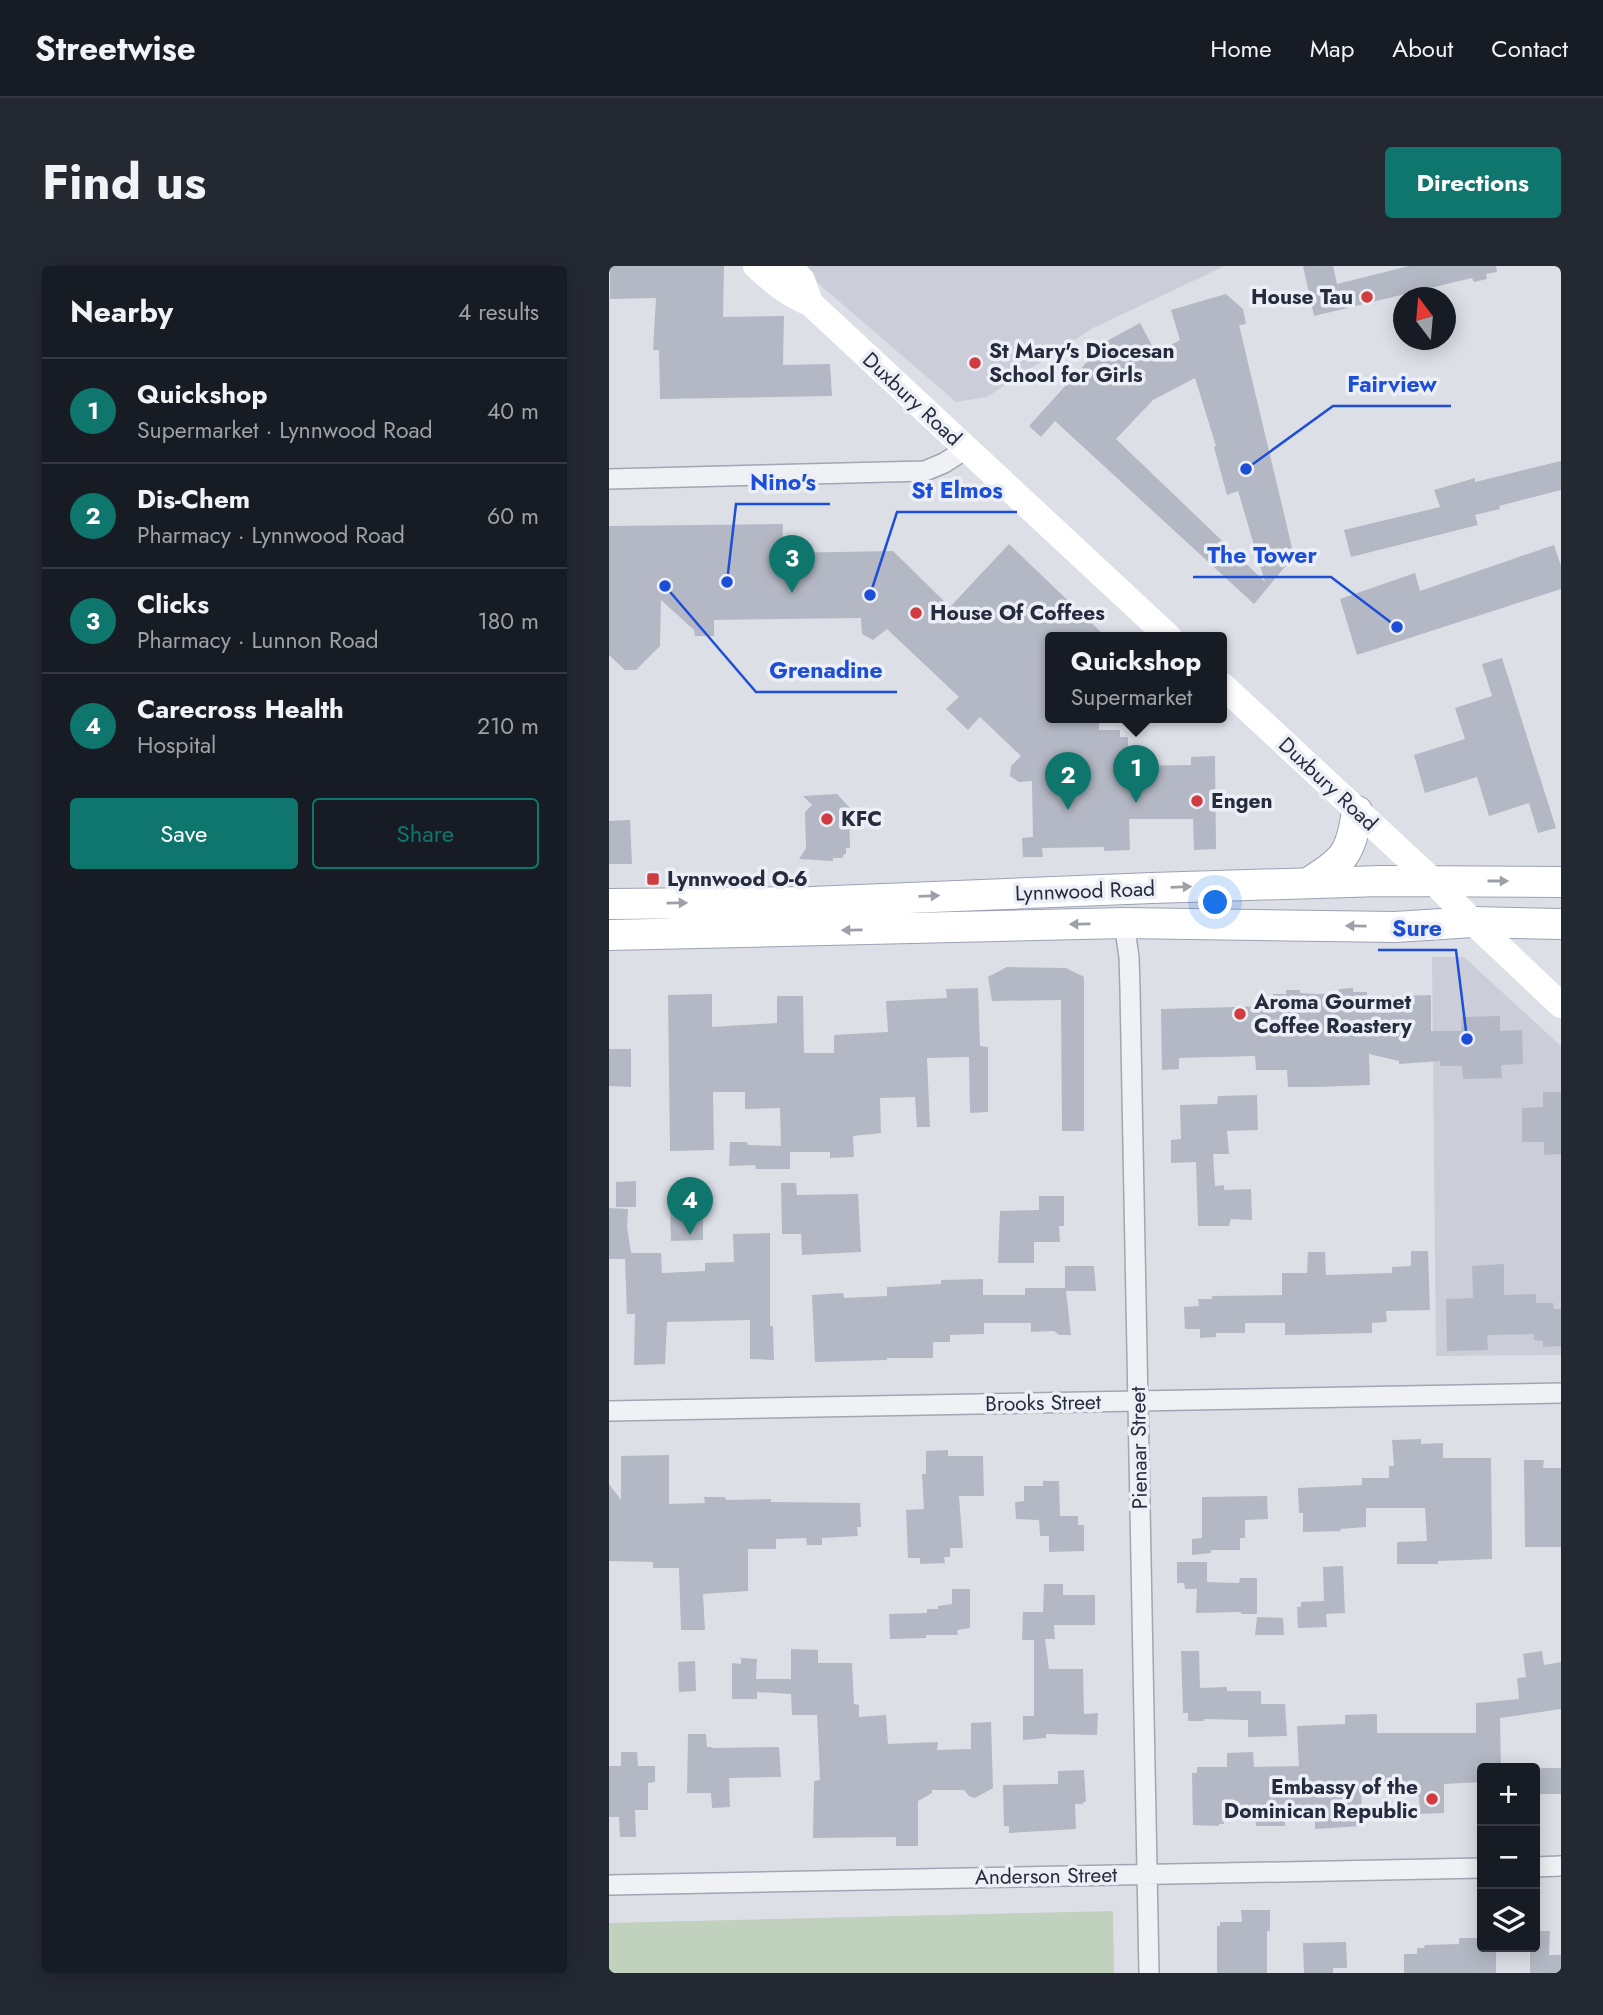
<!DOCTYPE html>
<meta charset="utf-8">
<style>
:root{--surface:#171b24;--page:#242831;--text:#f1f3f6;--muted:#9ea1a6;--line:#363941;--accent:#0f766e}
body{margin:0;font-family:Jost,sans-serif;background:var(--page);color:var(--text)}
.controls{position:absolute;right:21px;bottom:21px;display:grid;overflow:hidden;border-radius:7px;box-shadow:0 4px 18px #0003}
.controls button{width:63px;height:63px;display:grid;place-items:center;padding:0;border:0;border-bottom:2px solid var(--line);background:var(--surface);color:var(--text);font:35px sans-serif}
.compass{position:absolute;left:784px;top:21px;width:63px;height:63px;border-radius:50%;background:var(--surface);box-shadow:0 4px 18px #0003;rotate:344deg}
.you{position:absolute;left:607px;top:637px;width:24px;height:24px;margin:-18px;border:5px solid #fff;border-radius:50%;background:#1a73e8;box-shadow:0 0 0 10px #1a73e833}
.badge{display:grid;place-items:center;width:46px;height:46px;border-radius:50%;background:var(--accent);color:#fff;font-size:23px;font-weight:700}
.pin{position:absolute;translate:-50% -58px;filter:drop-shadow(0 2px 4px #0008)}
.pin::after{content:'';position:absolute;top:37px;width:24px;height:21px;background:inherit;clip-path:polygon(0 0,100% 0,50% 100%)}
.popup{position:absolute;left:436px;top:366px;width:182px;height:91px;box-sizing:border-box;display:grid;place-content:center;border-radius:7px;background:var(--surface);filter:drop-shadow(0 2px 5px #0005);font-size:23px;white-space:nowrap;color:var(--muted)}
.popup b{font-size:26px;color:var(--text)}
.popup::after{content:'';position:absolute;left:50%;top:100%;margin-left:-14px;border:14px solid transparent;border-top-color:var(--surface)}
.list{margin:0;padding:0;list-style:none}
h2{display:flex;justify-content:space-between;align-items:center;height:91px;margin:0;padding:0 28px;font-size:30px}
h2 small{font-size:23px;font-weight:400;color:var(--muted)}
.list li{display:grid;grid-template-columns:46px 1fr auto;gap:21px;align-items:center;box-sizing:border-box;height:105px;padding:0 28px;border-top:2px solid var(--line)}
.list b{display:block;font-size:26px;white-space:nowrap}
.list p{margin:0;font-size:23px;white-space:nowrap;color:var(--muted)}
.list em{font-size:23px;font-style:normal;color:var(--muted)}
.actions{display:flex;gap:14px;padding:21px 28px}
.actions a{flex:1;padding:16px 0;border:2px solid var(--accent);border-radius:7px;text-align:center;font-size:24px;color:var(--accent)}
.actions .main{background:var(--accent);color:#fff}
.icon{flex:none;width:38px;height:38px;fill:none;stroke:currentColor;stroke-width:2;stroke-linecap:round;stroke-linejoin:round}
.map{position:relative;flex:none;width:952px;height:1707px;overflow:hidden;border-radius:7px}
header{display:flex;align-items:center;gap:42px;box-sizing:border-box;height:98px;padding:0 35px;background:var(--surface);border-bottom:2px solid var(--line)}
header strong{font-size:33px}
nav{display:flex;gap:38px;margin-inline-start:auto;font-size:24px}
.intro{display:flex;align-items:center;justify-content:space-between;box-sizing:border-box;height:168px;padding:0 42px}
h1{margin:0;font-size:49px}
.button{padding:18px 32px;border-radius:7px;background:var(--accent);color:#fff;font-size:24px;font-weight:700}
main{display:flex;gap:42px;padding:0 42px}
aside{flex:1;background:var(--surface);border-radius:7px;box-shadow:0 4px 18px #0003}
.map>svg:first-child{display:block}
</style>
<header>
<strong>Streetwise</strong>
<nav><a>Home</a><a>Map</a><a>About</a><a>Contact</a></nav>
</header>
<div class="intro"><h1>Find us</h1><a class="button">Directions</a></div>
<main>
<aside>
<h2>Nearby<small>4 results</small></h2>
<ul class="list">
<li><span class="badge">1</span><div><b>Quickshop</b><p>Supermarket · Lynnwood Road</p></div><em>40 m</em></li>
<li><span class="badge">2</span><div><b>Dis-Chem</b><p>Pharmacy · Lynnwood Road</p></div><em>60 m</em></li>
<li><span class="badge">3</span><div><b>Clicks</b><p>Pharmacy · Lunnon Road</p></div><em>180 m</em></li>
<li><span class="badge">4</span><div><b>Carecross Health</b><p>Hospital</p></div><em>210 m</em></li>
</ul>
<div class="actions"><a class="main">Save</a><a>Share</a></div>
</aside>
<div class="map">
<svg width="952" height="1707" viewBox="0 0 952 1707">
<rect width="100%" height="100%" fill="#dddfe7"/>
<path fill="#cbced9" d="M189,0H616L484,62L378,131L347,136Z
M823,691H855L952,780V1089L827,1090Z"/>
<path fill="#c0d1bd" d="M504,1645L505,1707H0V1657Z"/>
<path fill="#b4b8c4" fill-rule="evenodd" d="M1,0H115L114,51L175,50L174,99L221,98L223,130L51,133L50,84H44L47,32L1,33Z
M694,0H724L728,18L800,0H887L888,6L877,8L878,13L865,16L863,12L705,50Z
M617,28L634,43L637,58L630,59L685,290L645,338L446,155L432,171L420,160L496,76L531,57L547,87L571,74L562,44ZM586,112L607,180L605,181L618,229L629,225L656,316L507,173L544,134Z
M952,195V224L890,240L891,243L866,249L869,259L742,291L735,264L831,241L825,224L866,212V216Z
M174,258L173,287L284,285L341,341L400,278L497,371H441V451H490V464H511V471H519V500L582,499V491L606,490L607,583L585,584L584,553H520L521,584L495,585V581L433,582L434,591H414L413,572L424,571L423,515L410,516L401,510L402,500L412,490L371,451L359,464L337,443L350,431L278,363L264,374L253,368L252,352L105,354V370H86L85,364L52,334L51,380L27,404H16L0,389V260Z
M945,279L952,300V323L748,389L731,333L806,307L811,325Z
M893,392L947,562L929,567L920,537L880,550L868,511L816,527L805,489L856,473L846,442L883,430L873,398Z
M228,528L240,541L241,582H237V588L234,589V592H224V595L190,593L197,582L196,546L203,539L194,530Z
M21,554L23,598H0V555Z
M398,701L457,702L475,711V865H453L452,734L383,735L379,711Z
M369,722L371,780L379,781V846L361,847L360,791L318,792L321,861H308L306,831L271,832L272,867L244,870L245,891L221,892V886H181V903H147L146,899L120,900L121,876H138L139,879L172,880L171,842L136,843V826H104L105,884L61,885L59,729L103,728V761L168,757V730H194L195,787H225V769L279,766L277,735L338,732L337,723Z
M744,722V726H758V731L822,729V765H852L853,751L891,750V765L913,764L914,798L892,799L893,812L854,813L853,800H831V795L790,798V795L760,788L761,819L708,821H679L678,804H647L646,790L570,792V803L553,804L552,743L664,740V728H677V724H691V727L709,728L729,727L730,723Z
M0,783H22V821L0,820Z
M934,826H952V888L935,889V876H913V842L934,841Z
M648,829L649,864L618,865L620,888H604L606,920L615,919V924L642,923L643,954L622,953L620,960H589L587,896L562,897V874L572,873L571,839L608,838L609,830Z
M27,915V941H7V916Z
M172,917H187L188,929L249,928L252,986L193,989L192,968H173Z
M430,930H455V960H450L451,976H425V997H389L391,945L430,944Z
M0,942L19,943L18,961L22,987H52L53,1007L96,1005V997L125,996L124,968L161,967V1060H164L165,1094L141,1093V1054L58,1056L56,1098L25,1099L26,1048H18L16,993H0Z
M94,945V974L62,975L61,946Z
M802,985H819L821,1044L777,1045L778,1056L763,1057V1067L676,1069V1057H636V1067H607V1071L591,1072V1063H576L575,1041L590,1040L589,1033H603V1030L673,1029V1007H698L699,986H716L717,1009L783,1007V1001L802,1000Z
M895,998V1029L927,1028V1037H944L945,1043H952V1080L934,1081V1075L925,1074V1068L878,1069L879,1084L838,1085L837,1033L864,1032L863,1000Z
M456,1000H485L487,1025H457L462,1069H450L445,1065L422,1066V1057H375V1068L341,1069V1076H324V1092H278V1094L206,1096L203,1029L234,1027L235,1032L278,1030V1021L332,1018V1014L374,1013V1029H416V1022H456Z
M812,1173V1178L834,1177V1192H882L883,1293L829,1295V1298H788V1276L818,1275L816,1242H757V1261L731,1263L732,1265L694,1266V1247H690L689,1222L753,1219V1212H780V1200H785L783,1174Z
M339,1184V1190H374L375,1230H350L354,1282H341V1291H335L336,1297L311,1298V1292H299L297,1244L315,1243L313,1208H317V1185Z
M60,1189V1238L96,1237L95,1231H116L117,1234L162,1233V1236L251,1237L252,1261H248L249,1270L213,1272V1279H198L197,1272L167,1273V1283H139V1325L94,1328L96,1364H72L70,1302H44V1296L0,1295V1218L12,1234V1190Z
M915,1194H935L934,1202H952V1281H916Z
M434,1215H450L451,1250H469V1259H475V1285L440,1286V1270H431L430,1254L407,1253L406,1236L415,1235V1220H434Z
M658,1230L659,1253L636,1254V1272H631V1284H602V1287L583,1289V1273L593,1272V1231Z
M568,1296H598V1316L630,1317L631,1312H648V1348H632V1346L587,1347L588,1323H576L575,1317H568Z
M734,1300L736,1347L717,1348L718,1361L689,1362L688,1341H692V1336L715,1335L714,1301Z
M435,1318H454V1329H486V1359H445L446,1373H436L440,1403H474L475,1448L489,1447L488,1469L437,1468V1472L414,1474V1450H425V1374H413L414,1346H434Z
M343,1323H361V1362L348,1364L349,1369H317V1372L281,1373L280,1348L318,1347V1343H329V1340L343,1338Z
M648,1351L674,1352L675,1369H646Z
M182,1383L209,1384V1397H243L245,1438L250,1439V1451L277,1449L279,1478L329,1476L328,1484L362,1483V1457L382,1456L384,1522L366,1532L360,1530L355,1524H323V1527L309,1535V1580H287V1571L204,1572L205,1515L211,1514L208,1449H183L182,1428L148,1426V1433H123V1397L132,1398V1392L148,1393L147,1413H182Z
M572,1385H590L591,1422L618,1421V1425H652V1438H676L678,1470L639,1471V1454L595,1453V1455H579V1447H574Z
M933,1385L935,1399L952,1396V1443L891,1452L892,1502H873V1516L835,1518V1547L811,1548L810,1530H797V1518L752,1519L753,1560L706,1563V1544L676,1545V1560H647L646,1548L614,1549L615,1558H610V1560L584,1559L583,1507H588V1501H618V1487L644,1486L645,1501L690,1500L688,1460L736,1458V1449L768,1448V1467H867V1437L910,1433L908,1412L917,1411L914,1388Z
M86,1395L87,1425L70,1426L69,1396Z
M79,1468H97L98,1481H103V1482L170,1481L172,1511L120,1512L121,1541L103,1542L102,1527H78Z
M12,1486H28L29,1500H46V1516L39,1517V1544H26L27,1571H11L10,1551H0V1500H12Z
M926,1502H952V1528H926Z
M475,1504L477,1536H474V1538H466L467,1563L400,1567V1560H395L394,1519L449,1518V1505Z
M632,1644H661V1665H658V1707H608V1660H611V1656H633Z
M926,1665H941L940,1689H952V1707H921V1681H926Z
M850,1672H873V1681H887V1707H795V1688H808V1682H815L816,1679L850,1678Z
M737,1676L738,1702H724V1707H695L694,1677Z"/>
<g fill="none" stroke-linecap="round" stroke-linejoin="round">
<defs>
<path id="minor" d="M0,213L316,205L335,197L357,183
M515,657L520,691L521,724L540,1707
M0,1145L952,1127
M926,1601L952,1600
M0,1619L873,1602"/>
<path id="primary" d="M699,617C735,595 742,588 748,545
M0,638L202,636L543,622L772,615L952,616
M0,669L515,657L786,661L864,656L952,658"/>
</defs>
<use href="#minor" stroke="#a2a6b1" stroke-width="22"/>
<use href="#primary" stroke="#9ca2b3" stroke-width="32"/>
<use href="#minor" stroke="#eff1f5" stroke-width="19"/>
<path stroke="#fff" stroke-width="26" d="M147,0C164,15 179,29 201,37L560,371
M180,0L193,14L201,37
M613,419L825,616L864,656L952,739"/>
<use href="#primary" stroke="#fff" stroke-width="30"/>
</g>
<defs><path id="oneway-solid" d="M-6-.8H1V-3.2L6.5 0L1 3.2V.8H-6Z" transform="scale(1.75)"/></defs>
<g fill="#9da0a8">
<use href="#oneway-solid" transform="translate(889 615)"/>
<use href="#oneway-solid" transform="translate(572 621) rotate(-2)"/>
<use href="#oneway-solid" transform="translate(320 630) rotate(-2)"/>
<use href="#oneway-solid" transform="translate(68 637) rotate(-1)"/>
<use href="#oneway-solid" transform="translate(471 658) rotate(179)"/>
<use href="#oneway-solid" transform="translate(747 660) rotate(-179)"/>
<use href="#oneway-solid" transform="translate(243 664) rotate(179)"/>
</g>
<g fill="#d13c40" stroke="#eceff5" stroke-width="2.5">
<circle cx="758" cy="31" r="7"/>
<circle cx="366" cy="97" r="7"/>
<circle cx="307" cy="347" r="7"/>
<circle cx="588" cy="535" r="7"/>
<circle cx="218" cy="553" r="7"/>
<rect x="37" y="606" width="14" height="14" rx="3.5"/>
<circle cx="631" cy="748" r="7"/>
<circle cx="823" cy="1533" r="7"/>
</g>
<g text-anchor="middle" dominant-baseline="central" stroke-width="7" stroke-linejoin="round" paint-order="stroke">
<g font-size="21" font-weight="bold" fill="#262c3e" stroke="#eceff5" text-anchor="start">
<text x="744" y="31" text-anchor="end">House Tau</text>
<text x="380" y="85">St Mary's Diocesan<tspan x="380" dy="24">School for Girls</tspan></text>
<text x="321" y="347">House Of Coffees</text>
<text x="602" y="535">Engen</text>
<text x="232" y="553">KFC</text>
<text x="58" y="613">Lynnwood O-6</text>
<text x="645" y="736">Aroma Gourmet<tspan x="645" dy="24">Coffee Roastery</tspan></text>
<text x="809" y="1521" text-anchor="end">Embassy of the<tspan x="809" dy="24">Dominican Republic</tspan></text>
</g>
<g font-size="21" fill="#262c3e" stroke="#eceff5">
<text transform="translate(303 133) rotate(43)">Duxbury Road</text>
<text transform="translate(719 518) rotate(43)">Duxbury Road</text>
<text transform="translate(476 625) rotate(-2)">Lynnwood Road</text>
<text transform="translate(434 1137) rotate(-1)">Brooks Street</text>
<text transform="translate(530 1182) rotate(-91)">Pienaar Street</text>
<text transform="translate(437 1610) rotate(-1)">Anderson Street</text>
</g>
</g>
<path fill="none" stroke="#1d4ed8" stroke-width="2.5" d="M637 203L724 140H842M118 316L127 238H221M261 329L288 246H408M788 361L722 311H584M56 320L147 426H288M858 773L847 684H769"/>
<g fill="#1d4ed8" stroke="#eceff5" stroke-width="2.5">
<circle cx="637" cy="203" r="7"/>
<circle cx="118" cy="316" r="7"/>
<circle cx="261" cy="329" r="7"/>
<circle cx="788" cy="361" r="7"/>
<circle cx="56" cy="320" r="7"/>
<circle cx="858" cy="773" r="7"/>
</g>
<g font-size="23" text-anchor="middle" font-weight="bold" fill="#1d4ed8" stroke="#eceff5" stroke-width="7" stroke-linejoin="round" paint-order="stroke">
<text x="783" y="126">Fairview</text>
<text x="174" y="224">Nino's</text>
<text x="348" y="232">St Elmos</text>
<text x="653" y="297">The Tower</text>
<text x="217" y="412">Grenadine</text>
<text x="808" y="670">Sure</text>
</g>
</svg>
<div class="controls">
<button>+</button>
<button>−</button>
<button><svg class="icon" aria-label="layers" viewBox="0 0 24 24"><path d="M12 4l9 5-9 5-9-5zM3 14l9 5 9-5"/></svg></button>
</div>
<svg class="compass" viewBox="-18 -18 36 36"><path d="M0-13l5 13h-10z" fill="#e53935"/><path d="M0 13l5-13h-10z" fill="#9ea1a6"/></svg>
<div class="you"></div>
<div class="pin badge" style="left:527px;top:537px">1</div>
<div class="popup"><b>Quickshop</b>Supermarket</div>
<div class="pin badge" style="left:459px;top:544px">2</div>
<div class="pin badge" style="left:183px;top:327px">3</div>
<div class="pin badge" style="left:81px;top:969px">4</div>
</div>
</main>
